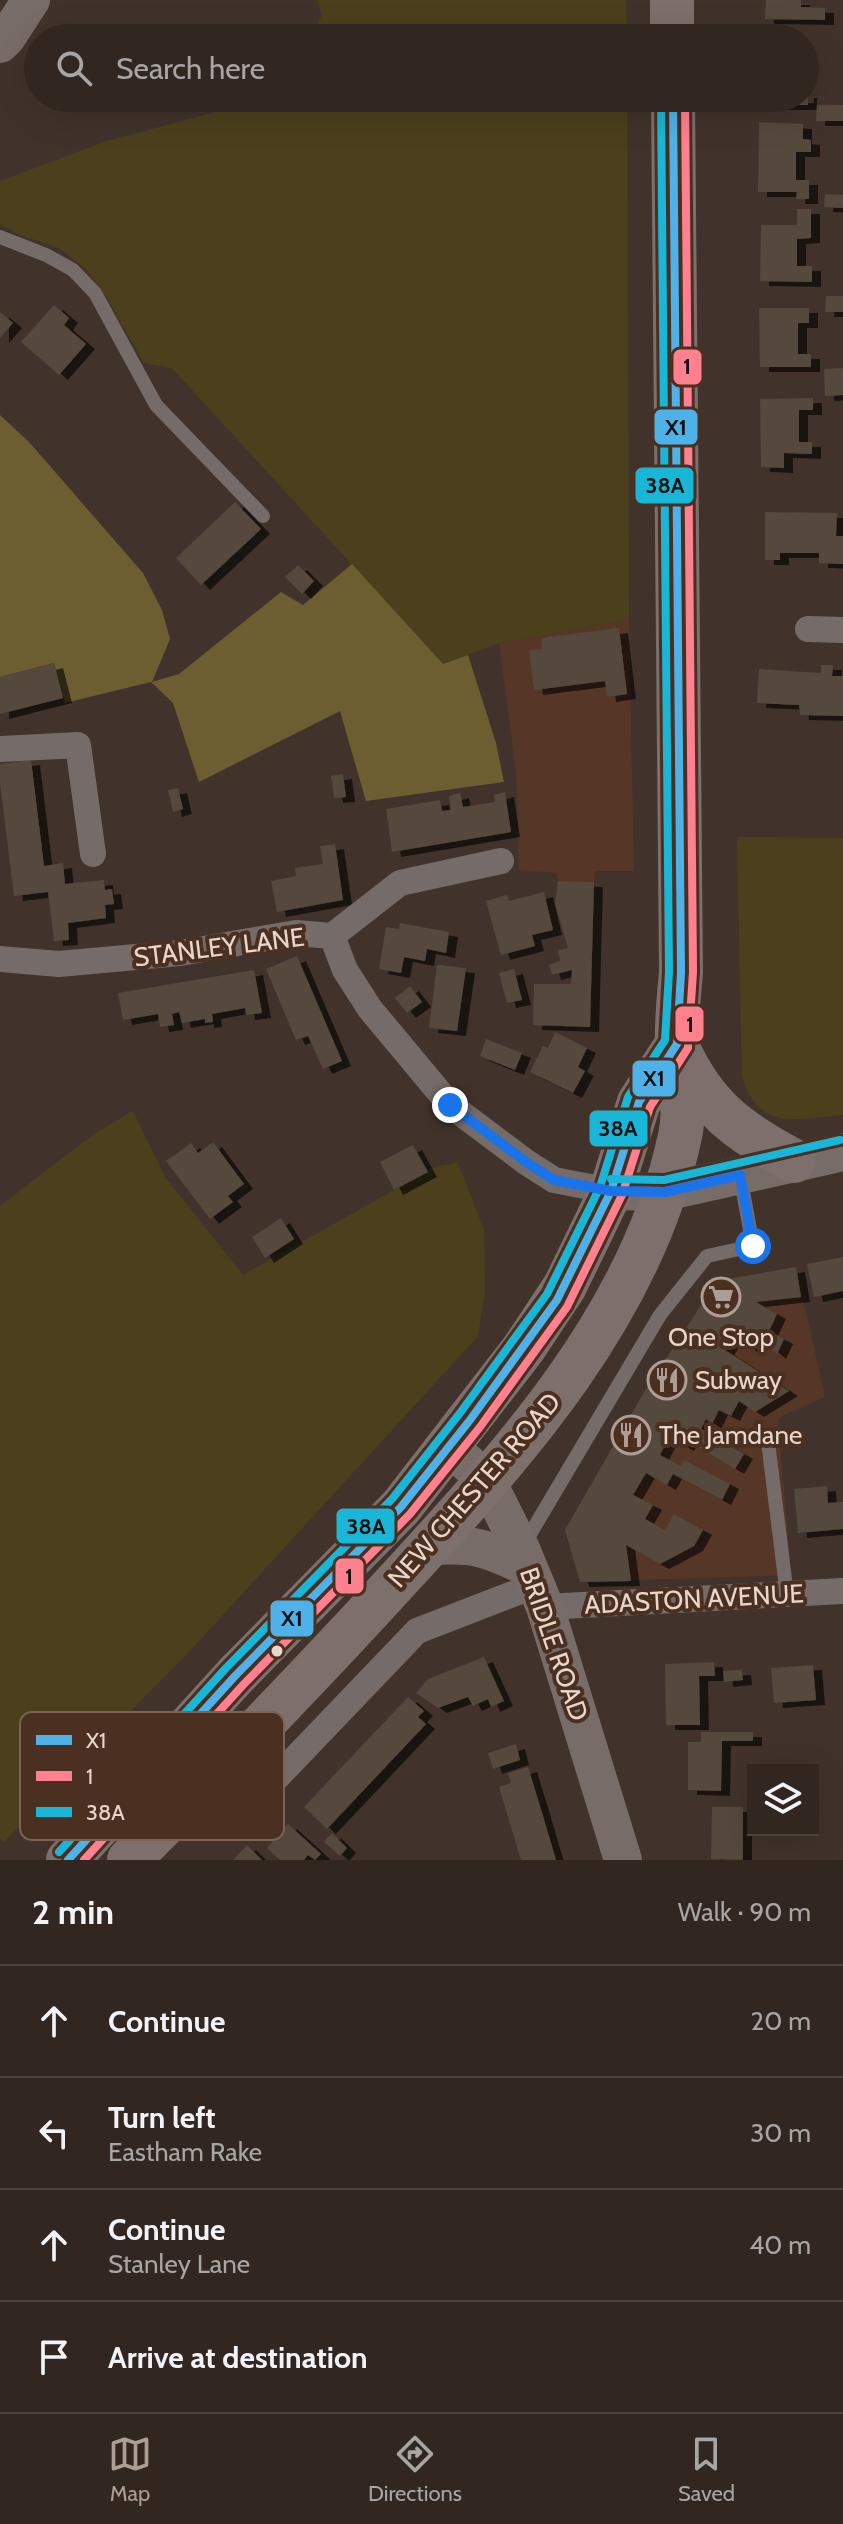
<!DOCTYPE html>
<meta charset="utf-8">
<style>
:root{--surface:#312620;--page:#392e29;--text:#f1f3f6;--muted:#a8a5a5;--line:#4c433e;--accent:#ae9d94}
body{margin:0;font-family:Cabin,sans-serif;background:var(--page);color:var(--text)}
.controls{position:absolute;right:24px;bottom:24px;display:grid;overflow:hidden;border-radius:0px;box-shadow:0 8px 32px #0002}
.controls button{width:72px;height:72px;display:grid;place-items:center;padding:0;border:0;border-bottom:2px solid var(--line);background:var(--surface);color:var(--text);font:40px sans-serif}
.stop{position:absolute;width:24px;height:24px;margin:-18px;border:6px solid #1a73e8;border-radius:50%;background:#fff}
.stop.end{background:#1a73e8;border-color:#fff;box-shadow:0 2px 8px #0008}
.list{margin:0;padding:0;list-style:none}
h2{display:flex;justify-content:space-between;align-items:center;height:104px;margin:0;padding:0 32px;font-size:34px}
h2 small{font-size:26px;font-weight:400;color:var(--muted)}
.list li{display:grid;grid-template-columns:52px 1fr auto;gap:24px;align-items:center;box-sizing:border-box;height:112px;padding:0 32px;border-top:2px solid var(--line)}
.list b{display:block;font-size:30px;white-space:nowrap}
.list p{margin:0;font-size:26px;white-space:nowrap;color:var(--muted)}
.list em{font-size:26px;font-style:normal;color:var(--muted)}
.icon{flex:none;width:44px;height:44px;fill:none;stroke:currentColor;stroke-width:2;stroke-linecap:round;stroke-linejoin:round}
.map{position:relative;flex:none;width:843px;height:1860px;overflow:hidden}
.search{position:absolute;background:var(--surface);box-shadow:0 8px 32px #0002;left:24px;right:24px;top:24px;height:88px;display:flex;align-items:center;gap:20px;box-sizing:border-box;padding:0 28px;border-radius:44px;color:var(--muted);font-size:30px}
.sheet{height:552px;background:var(--surface)}
nav{display:flex;justify-content:space-around;align-items:center;box-sizing:border-box;height:112px;border-top:2px solid var(--line);background:var(--surface);font-size:22px;color:var(--muted)}
nav a{display:grid;justify-items:center;gap:4px}
nav .on{color:var(--accent)}
.map>svg:first-child{display:block}
</style>
<div class="map">
<svg width="843" height="1860" viewBox="0 0 843 1860">
<defs>
<filter id="shadow"><feDropShadow dx="9" dy="5" stdDeviation="0" flood-color="#0009"/></filter>
</defs>
<rect width="100%" height="100%" fill="#41332b"/>
<path fill="#563626" d="M629,620L634,871H595L594,882L558,881L556,873L519,870L516,772L499,643Z
M796,1267L825,1397L778,1418L791,1575L580,1582L565,1530L643,1394L717,1281Z"/>
<path fill="#4c401c" d="M317,0H626L627,38H312L322,14Z
M260,98H627L629,620L499,643L443,664L172,368L144,363L107,298L86,269L59,248L20,235L0,224V181L107,141L253,102Z
M737,837L843,838V1115C797,1119 757,1132 742,1076Z
M133,1111L165,1177L243,1275L437,1166L458,1163L484,1230L485,1292L478,1336L200,1640L4,1842L0,1839V1206L94,1134Z"/>
<path fill="#6d5e32" d="M0,415L29,442L143,573L162,610L170,639L152,682L179,674L281,592L303,605L352,564L443,664L468,655L496,743L504,782L366,801L340,711L199,782L173,703L151,682L65,703L54,663L0,677Z"/>
<path fill="#54483d" filter="url(#shadow)" d="M766,0H801V7L825,8V20L765,19Z
M805,93H808V105H757V98H805Z
M817,105H843V121H816Z
M759,122L803,124V139L811,140V152H796V180H809V199H796L797,192H758Z
M825,194L843,195V208L824,207Z
M797,209H811V238L797,239V266H812V282L760,281L761,225H797Z
M826,296H843V312H825Z
M54,305L69,318L64,325L86,344L59,375L21,342Z
M759,308H809V323H798V354H811V367H760Z
M0,312L13,323L0,338Z
M843,368V395L825,396L824,369Z
M813,398V410H799V442H812V454L784,453V468L761,467L760,399Z
M235,502L261,529L201,585L176,558Z
M765,512L837,513L836,536H843V564L819,563V553H780V560H765Z
M298,565L314,581L302,594L285,577Z
M619,628L627,694L607,697L605,681L534,690L529,650L542,649L541,638Z
M54,663L63,698L0,714V677Z
M821,665H833L832,676H843V716L800,715L799,705L757,703L759,669L821,673Z
M31,760L44,866L63,863L65,884L104,880L105,890L112,889L114,904L105,905L106,918L68,923L69,940L54,941L48,892L14,896L0,783V764Z
M343,774L346,797L334,798L331,776Z
M178,788L183,809L173,812L168,790Z
M505,792L511,832L392,852L386,809L440,800L442,811L451,810L449,796L460,793L463,807L495,802L494,795Z
M335,844L343,900L277,912L271,881L296,876L295,868L323,864L320,846Z
M558,881L594,882L590,1027L533,1025L534,984H571L572,970L552,975L549,965L560,961L558,950L568,948L555,904Z
M544,892L553,930L532,935L535,946L501,955L486,901L507,895L509,901Z
M400,923L449,932L446,953L427,949L425,961L404,957L401,973L379,969L386,927L399,929Z
M297,956L342,1061L323,1069L308,1036L296,1040L266,969Z
M437,965L466,968L457,1031L429,1028Z
M514,969L522,1000L507,1003L499,973Z
M254,970L262,1013L246,1015L245,1008L212,1014L213,1022L205,1023V1019L182,1023L179,1012L172,1014L174,1025L160,1027L158,1014L123,1020L118,993Z
M410,986L422,1002L407,1013L395,998Z
M555,1032L587,1048L578,1067L585,1071L573,1093L530,1072L543,1046L548,1048Z
M486,1039L522,1053L515,1070L480,1056Z
M213,1142L244,1184L228,1196L233,1202L210,1219L166,1161L191,1143L198,1153Z
M413,1145L428,1172L394,1190L380,1162Z
M281,1218L294,1239L265,1258L252,1237Z
M843,1257V1291L814,1297L807,1264Z
M796,1267L801,1297L756,1302L777,1314L769,1331L784,1339L777,1354L760,1339L754,1350L733,1338L725,1350L789,1391L755,1412L739,1401L731,1416L719,1410L712,1424L706,1419L701,1429L744,1454L735,1469L695,1445L699,1438L692,1434L685,1446L669,1437L660,1455L681,1466L684,1460L730,1484L722,1500L673,1474L667,1485L646,1473L633,1495L653,1505L645,1519L665,1530L674,1514L703,1530L694,1546L660,1564L626,1545L631,1581L580,1582L565,1530L643,1394L717,1281Z
M827,1486L828,1503L843,1502V1529L798,1533L794,1489Z
M484,1657L504,1701L491,1707L488,1699L473,1706L468,1697L438,1708L416,1693L428,1679Z
M714,1662L715,1676H699L700,1725H666L665,1664Z
M813,1665L816,1700L774,1703L771,1668Z
M742,1670L743,1680L724,1682L723,1671Z
M408,1697L424,1711L418,1717L426,1724L327,1829L304,1807Z
M701,1732H753V1741H722L721,1791L688,1790V1742H701Z
M516,1744L520,1760L493,1769L488,1753Z
M528,1767L540,1806L556,1860H521L499,1787L511,1783L508,1773Z
M712,1807H743V1860L711,1859Z
M288,1824L321,1854L315,1860L308,1855L304,1860H280L267,1848Z
M332,1833L347,1848L340,1856L324,1842Z
M247,1845L262,1860H233Z"/>
<g fill="none" stroke-linecap="round" stroke-linejoin="round">
<path stroke="#756b68" stroke-width="14" d="M0,237L46,255L73,270L95,293L156,405L263,516
M767,1434L787,1595
M523,1546L660,1315L707,1256L753,1246L740,1175"/>
<path stroke="#756b68" stroke-width="26" d="M808,629L843,630
M0,749L78,745L93,854
M332,936L400,883L501,861
M0,959L59,964L180,953L296,933L332,936L345,970L370,1009L450,1105L526,1162L554,1180L611,1191
M545,1607L843,1591
M237,1819L417,1631L536,1585"/>
<path stroke="#786c69" stroke-width="38" d="M0,44L7,37L31,0
M611,1191L665,1192L843,1152
M449,1446L487,1481L521,1549L545,1607L623,1860
M429,1547C473,1542 489,1549 529,1568"/>
<path stroke="#7d6f6c" stroke-width="44" d="M672,0V38
M679,1050C706,1108 739,1132 794,1161
M68,1860L235,1676L401,1507L524,1348L565,1286L611,1191L639,1102L677,1044
M129,1860C216,1773 302,1684 385,1594C508,1460 641,1319 680,1136C687,1107 677,1075 677,1045C676,1021 679,996 681,972L673,98"/>
<defs>
<path id="bus-1" d="M68,1860L235,1676L401,1507L470,1420L557,1300L611,1191L639,1102L677,1044L681,972L673,98"/>
<path id="bus-2" d="M84,1860L244,1684L410,1514L480,1427L567,1307L622,1195L650,1107L688,1048L693,972L685,98"/>
<path id="bus-3" d="M611,1179L664,1180L840,1140
M59,1852L226,1668L392,1499L460,1413L547,1294L600,1187L628,1097L665,1040L669,972L661,98"/>
</defs>
<use href="#bus-1" stroke="#4b3021" stroke-width="14"/>
<use href="#bus-2" stroke="#4b3021" stroke-width="14"/>
<use href="#bus-3" stroke="#4b3021" stroke-width="14"/>
<use href="#bus-1" stroke="#4eb2e9" stroke-width="8"/>
<use href="#bus-2" stroke="#ff808e" stroke-width="8"/>
<use href="#bus-3" stroke="#1ab6d8" stroke-width="8"/>
</g>
<g fill="none" stroke-linecap="round" stroke-linejoin="round">
<path stroke="#1a73e8" stroke-width="10" d="M450,1105L526,1162L554,1180L611,1191L665,1192L740,1175L753,1246"/>
</g>
<defs>
<symbol id="supermarket-ring" viewBox="-11 -11 22 22"><circle r="9.5" fill="#4b3021" stroke="#ae9d94" stroke-width="1.5"/><path d="M-6-5.5h2.5l.6 2H6L4.5 2H-2.5L-4.4-4H-6ZM-1.5 3.2a1.3 1.3 0 1 0 .1 0ZM3 3.2a1.3 1.3 0 1 0 .1 0Z" fill="#ae9d94"/></symbol>
<symbol id="restaurant-ring" viewBox="-11 -11 22 22"><circle r="9.5" fill="#4b3021" stroke="#ae9d94" stroke-width="1.5"/><path d="M-5-6h1v4h1v-4h1v4h1v-4h1v5L-1.5 .5V6h-2V.5L-5-1ZM5-6V6H3V1.5H1.5Q1.5-4 5-6Z" fill="#ae9d94"/></symbol>
</defs>
<g fill-rule="evenodd">
<use href="#supermarket-ring" x="699" y="1275" width="44" height="44"/>
<use href="#restaurant-ring" x="645" y="1358" width="44" height="44"/>
<use href="#restaurant-ring" x="609" y="1413" width="44" height="44"/>
</g>
<circle fill="#e8d6cd" stroke="#4b3021" stroke-width="3" cx="277" cy="1651" r="7"/>
<g text-anchor="middle" dominant-baseline="central" stroke-width="8" stroke-linejoin="round" paint-order="stroke">
<g font-size="26" fill="#e8d6cd" stroke="#4b3021">
<text transform="translate(219 947) rotate(-7)">STANLEY LANE</text>
<text transform="translate(474 1490) rotate(-49)">NEW CHESTER ROAD</text>
<text transform="translate(694 1599) rotate(-3)">ADASTON AVENUE</text>
<text transform="translate(554 1644) rotate(71)">BRIDLE ROAD</text>
</g>
<g font-size="26" fill="#e8d6cd" stroke="#4b3021" text-anchor="start">
<text x="721" y="1337" text-anchor="middle">One Stop</text>
<text x="695" y="1380">Subway</text>
<text x="659" y="1435">The Jamdane</text>
</g>
</g>
<rect x="20" y="1712" width="264" height="128" rx="12" fill="#4b3021" stroke="#7a6255" stroke-width="2"/>
<rect x="36" y="1735" width="36" height="10" fill="#4eb2e9"/>
<rect x="36" y="1771" width="36" height="10" fill="#ff808e"/>
<rect x="36" y="1807" width="36" height="10" fill="#1ab6d8"/>
<g font-size="22" fill="#e8d6cd">
<text x="86" y="1748">X1</text>
<text x="86" y="1784">1</text>
<text x="86" y="1820">38A</text>
</g>
<g stroke="#4b3021" stroke-width="3">
<rect x="672" y="348" width="31" height="38" rx="8" fill="#ff808e"/>
<rect x="653" y="408" width="46" height="38" rx="8" fill="#4eb2e9"/>
<rect x="634" y="466" width="61" height="39" rx="8" fill="#1ab6d8"/>
<rect x="674" y="1005" width="31" height="38" rx="8" fill="#ff808e"/>
<rect x="631" y="1059" width="46" height="39" rx="8" fill="#4eb2e9"/>
<rect x="588" y="1109" width="61" height="39" rx="8" fill="#1ab6d8"/>
<rect x="335" y="1507" width="61" height="38" rx="8" fill="#1ab6d8"/>
<rect x="334" y="1557" width="31" height="38" rx="8" fill="#ff808e"/>
<rect x="269" y="1599" width="46" height="39" rx="8" fill="#4eb2e9"/>
</g>
<g font-size="22" text-anchor="middle" font-weight="bold" fill="#111">
<text x="687" y="374">1</text>
<text x="676" y="435">X1</text>
<text x="665" y="493">38A</text>
<text x="690" y="1032">1</text>
<text x="654" y="1086">X1</text>
<text x="618" y="1136">38A</text>
<text x="366" y="1534">38A</text>
<text x="349" y="1584">1</text>
<text x="292" y="1626">X1</text>
</g>
</svg>
<div class="controls">
<button><svg class="icon" aria-label="layers" viewBox="0 0 24 24"><path d="M12 4l9 5-9 5-9-5zM3 14l9 5 9-5"/></svg></button>
</div>
<div class="stop" style="left:753px;top:1246px"></div>
<div class="stop end" style="left:450px;top:1105px"></div>
<div class="search"><svg class="icon" aria-label="search" viewBox="0 0 24 24"><circle cx="10" cy="10" r="6"/><path d="M15 15l6 6"/></svg>Search here</div>
</div>
<section class="sheet">
<h2>2 min<small>Walk · 90 m</small></h2>
<ul class="list">
<li><svg class="icon" aria-label="ahead" viewBox="0 0 24 24"><path d="M12 20V5M6 11l6-6 6 6"/></svg><div><b>Continue</b></div><em>20 m</em></li>
<li><svg class="icon" aria-label="left" viewBox="0 0 24 24"><path d="M17 20v-9H6M10 6l-5 5 5 5"/></svg><div><b>Turn left</b><p>Eastham Rake</p></div><em>30 m</em></li>
<li><svg class="icon" aria-label="ahead" viewBox="0 0 24 24"><path d="M12 20V5M6 11l6-6 6 6"/></svg><div><b>Continue</b><p>Stanley Lane</p></div><em>40 m</em></li>
<li><svg class="icon" aria-label="arrive" viewBox="0 0 24 24"><path d="M6 21V4h12l-3 4 3 4H6"/></svg><div><b>Arrive at destination</b></div></li>
</ul>
</section>
<nav>
<a class="on"><svg class="icon" aria-label="map" viewBox="0 0 24 24"><path d="M3 6l6-2 6 2 6-2v14l-6 2-6-2-6 2zM9 4v14M15 6v14"/></svg>Map</a>
<a><svg class="icon" aria-label="directions" viewBox="0 0 24 24"><path d="M12 3l9 9-9 9-9-9zM9 14v-3h6M13 9l2 2-2 2"/></svg>Directions</a>
<a><svg class="icon" aria-label="saved" viewBox="0 0 24 24"><path d="M7 4h10v16l-5-4-5 4z"/></svg>Saved</a>
</nav>
